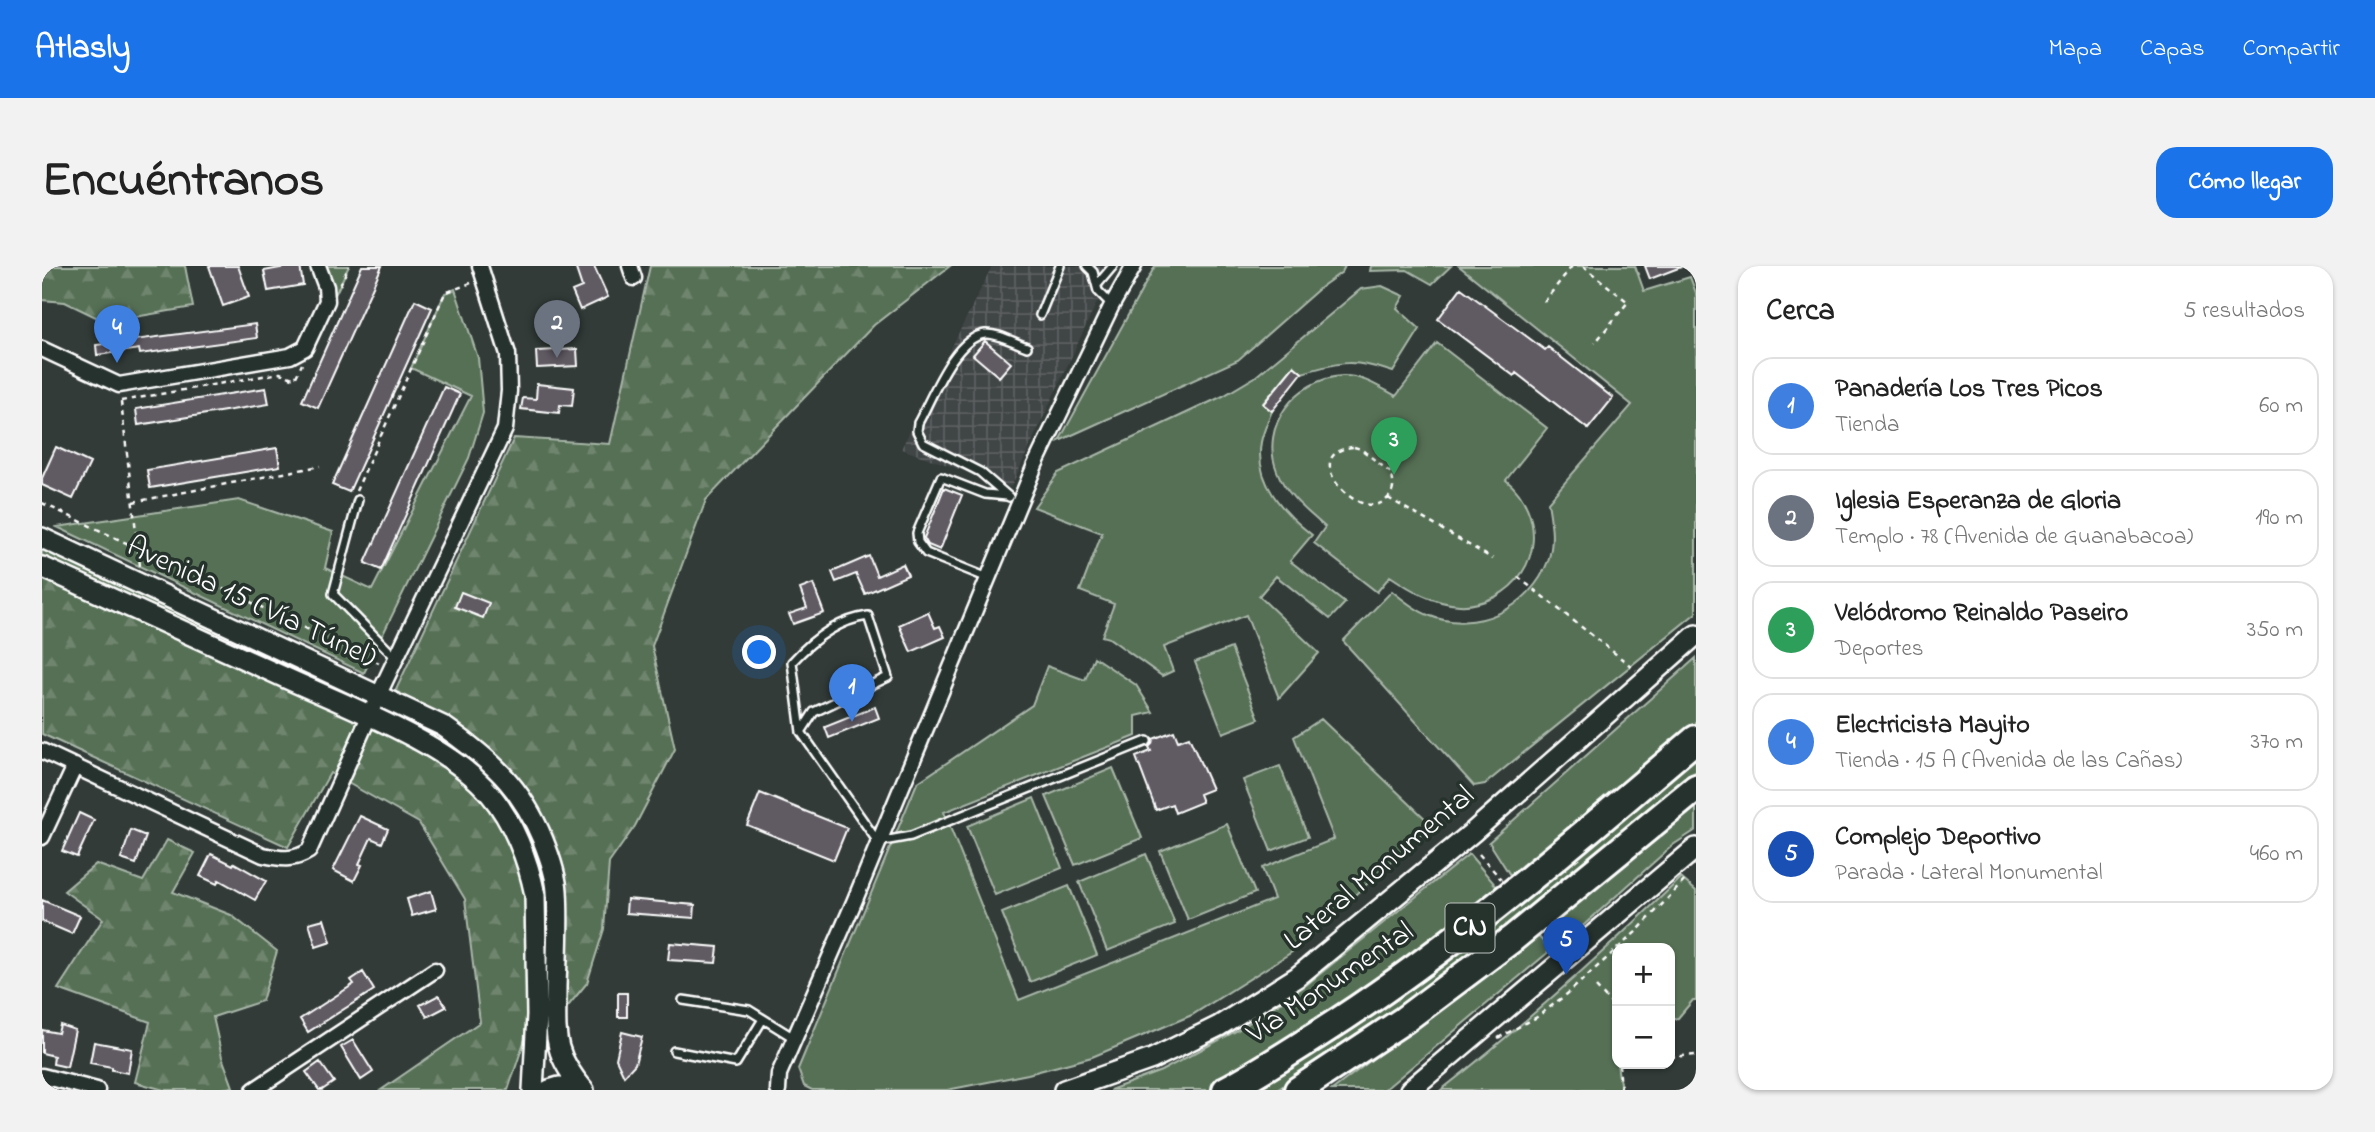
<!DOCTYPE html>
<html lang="es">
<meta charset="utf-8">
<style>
:root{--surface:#fff;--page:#f2f2f2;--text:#222;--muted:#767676;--line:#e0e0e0;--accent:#1a73e8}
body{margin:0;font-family:"Indie Flower",sans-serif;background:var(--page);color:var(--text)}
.controls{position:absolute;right:21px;bottom:21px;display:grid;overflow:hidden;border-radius:14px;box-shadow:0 2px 5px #0004}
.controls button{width:63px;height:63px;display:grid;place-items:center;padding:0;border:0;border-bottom:2px solid var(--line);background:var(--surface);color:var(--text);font:35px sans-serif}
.you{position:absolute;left:718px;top:387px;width:24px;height:24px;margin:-18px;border:5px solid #fff;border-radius:50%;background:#1a73e8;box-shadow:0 0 0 10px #1a73e833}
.badge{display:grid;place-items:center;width:46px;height:46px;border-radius:50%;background:var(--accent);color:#fff;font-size:23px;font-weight:700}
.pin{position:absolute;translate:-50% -58px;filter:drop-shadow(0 2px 4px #0008)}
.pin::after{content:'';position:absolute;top:37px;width:24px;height:21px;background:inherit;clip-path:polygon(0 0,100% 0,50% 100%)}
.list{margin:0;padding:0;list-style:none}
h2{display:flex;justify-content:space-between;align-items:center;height:91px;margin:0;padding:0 28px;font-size:30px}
h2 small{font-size:23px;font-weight:400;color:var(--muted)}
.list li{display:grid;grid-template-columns:46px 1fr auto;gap:21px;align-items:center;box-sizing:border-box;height:98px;margin:0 14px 14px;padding:0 14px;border:2px solid var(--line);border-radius:21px}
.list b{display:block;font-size:26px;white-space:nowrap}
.list p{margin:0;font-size:23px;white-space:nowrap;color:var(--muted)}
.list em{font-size:23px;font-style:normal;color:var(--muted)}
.map{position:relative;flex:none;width:1654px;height:824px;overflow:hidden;border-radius:21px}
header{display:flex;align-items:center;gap:42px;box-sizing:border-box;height:98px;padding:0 35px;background:var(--accent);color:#fff}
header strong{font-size:33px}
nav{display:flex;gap:38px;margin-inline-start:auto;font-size:24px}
.intro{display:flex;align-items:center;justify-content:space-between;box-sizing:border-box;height:168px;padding:0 42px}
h1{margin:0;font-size:49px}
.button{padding:18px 32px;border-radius:21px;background:var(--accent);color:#fff;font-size:24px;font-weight:700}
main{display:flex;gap:42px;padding:0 42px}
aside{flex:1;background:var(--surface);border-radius:21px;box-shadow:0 2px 5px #0004}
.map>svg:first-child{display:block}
</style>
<header>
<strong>Atlasly</strong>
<nav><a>Mapa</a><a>Capas</a><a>Compartir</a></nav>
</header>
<div class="intro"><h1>Encuéntranos</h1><a class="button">Cómo llegar</a></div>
<main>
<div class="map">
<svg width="1654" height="824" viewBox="0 0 1654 824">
<defs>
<pattern id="industrial-grid" width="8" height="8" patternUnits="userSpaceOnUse" patternTransform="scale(1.75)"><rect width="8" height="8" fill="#404445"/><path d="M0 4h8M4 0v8" fill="none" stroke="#5d6061"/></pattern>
<pattern id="forest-firs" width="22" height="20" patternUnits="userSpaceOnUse" patternTransform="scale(1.75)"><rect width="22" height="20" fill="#567055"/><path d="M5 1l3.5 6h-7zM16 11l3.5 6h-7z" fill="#6f856e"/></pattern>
</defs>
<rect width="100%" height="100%" fill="#323b38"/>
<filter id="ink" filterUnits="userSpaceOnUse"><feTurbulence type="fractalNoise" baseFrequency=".0143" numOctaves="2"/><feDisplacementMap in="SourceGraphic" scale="14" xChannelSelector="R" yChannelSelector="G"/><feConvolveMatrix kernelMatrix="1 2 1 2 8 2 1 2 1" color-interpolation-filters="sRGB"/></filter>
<g filter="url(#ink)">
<path fill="url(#industrial-grid)" d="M950,0H1078L1064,17L969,221L859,183Z"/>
<path fill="#567055" stroke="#aab8aa" stroke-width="2" d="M282,0H307L292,31Z
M1113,0H1303L1300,6L1279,21L1196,94L1017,175Z
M1329,0H1409L1390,18L1365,4L1328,5Z
M1417,0H1593L1602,25L1648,11L1654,27V347L1443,518L1432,520L1301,375L1350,325C1360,333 1373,344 1386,349C1433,369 1489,342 1506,295C1513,275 1509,255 1506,236L1590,139Z
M1340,20L1362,30L1355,42L1378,63L1351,106C1311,93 1300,95 1260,107L1252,100L1221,137L1230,145C1226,155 1221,166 1219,176C1212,216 1242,247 1270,269L1248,295L1303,337L1288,353L1234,310L1217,330L1277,387L1237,432L1204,349L1122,381L1131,405L1120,410L1067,372L1060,370L1072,338L1038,325L1060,267L992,241L1016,207L1181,130L1213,111L1319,23Z
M413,23L436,92L441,147L427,192L322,407L15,261L197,234L291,266L283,302L330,324L429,130L369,102L403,27Z
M1395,77L1505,162L1464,214C1503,247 1500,306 1453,331C1442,336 1429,340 1417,339C1390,337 1369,324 1348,310L1335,326L1272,277L1283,261C1265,245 1244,229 1235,205C1217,160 1254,113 1300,110C1320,109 1337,121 1354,130Z
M0,280L305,424L303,427L228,392L215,391L0,290Z
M1189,382L1217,453L1181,467L1153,396Z
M1052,391L1094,419L1111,446L1094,450V470L902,546L977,734L1232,633L1220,602L1292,573L1252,471L1279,453L1390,559L1250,686L1150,749L1050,791L986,808L905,824H770L762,820L756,803L875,517L990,439L1005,400L1043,414Z
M1654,392V457L1468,609L1447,576Z
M1654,486V505L1461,665L1370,734L1235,824H1204Z
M1238,500L1266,571L1229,585L1201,514Z
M1071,502L1100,572L1033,599L1004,530Z
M992,532L1020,602L953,629L925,560Z
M1654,535V564L1631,579L1524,675L1506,656Z
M1185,558L1213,627L1146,654L1118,585Z
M1104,588L1133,658L1065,685L1037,616Z
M1427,588L1456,622L1368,694L1216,797L1168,824H1068L1119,805L1196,764L1263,720Z
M1639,612L1654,625V734H1651L1636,752L1628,754V682H1575V798L1579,824H1399C1483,759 1563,685 1639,612Z
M1027,620L1055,689L988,716L960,647Z
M1494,668L1509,684L1347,820L1341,824H1290Z"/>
<path fill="url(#forest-firs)" stroke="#aab8aa" stroke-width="2" d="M0,0H143L151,41L64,56L23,36L0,34Z
M608,0H908L832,59L664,234L610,380L633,483L593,560L567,597L562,663L545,717L513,756L487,761L466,824H339L438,756L423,633L377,557L288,507L246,581L0,468V310L338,458L472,172L568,178Z
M125,574L153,587L131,626L189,649L235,685L220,735L171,751L180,791L191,821L172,824H122L93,816L108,756L16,723L61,653L22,625L54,598L101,615Z"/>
<path fill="#615a63" stroke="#fff" stroke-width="2" d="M167,0H196L207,31L181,40Z
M249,0H258L261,19L226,25L222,5Z
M320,0H340L276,142L260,135Z
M533,0H552L566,31L538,44L530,25L540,21Z
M1603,0H1639V1L1608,13Z
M1419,22L1503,84L1506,81L1571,132L1546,163L1474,107L1472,110L1396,53Z
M373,34L390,42L307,226L290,219Z
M213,58L215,72L98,88L97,83L55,89L54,79Z
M943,75L969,97L957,111L931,89Z
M535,83L536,100L495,102L494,85Z
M1252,100L1260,107L1230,145L1221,138Z
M495,118L532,122L530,140L518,139L517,147L479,143L481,132L494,133Z
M402,121L418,128L339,304L323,297Z
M224,122L227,138L96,159L94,143Z
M14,181L48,197L31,233L0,219V212Z
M235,182L238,200L108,222L105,204Z
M902,222L920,229L898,284L886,279L882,272Z
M827,290L835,310L861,298L866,309L823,328L814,308L794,316L790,306Z
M771,318L782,347L751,358L747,348L765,342L758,323Z
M419,326L447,337L441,352L413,341Z
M886,346L893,362L898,360L903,371L869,386L857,359Z
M833,441L837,452L787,472L783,461Z
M1132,465L1136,475L1147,471L1170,523L1157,528L1160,536L1133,547L1130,538L1114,544L1094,491L1109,485L1107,481L1110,478L1111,473Z
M718,527L805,562L792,594L705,559Z
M37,547L52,554L35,591L20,585Z
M318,550L346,563L340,577L329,572L317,598L320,599L312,615L291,604Z
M89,564L104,570L94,598L79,593Z
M169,588L191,599L192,597L224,615L213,634L177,614L175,618L158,610Z
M389,625L394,643L370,650L365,633Z
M585,633L653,639L652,652L584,647Z
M0,634L38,650L30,668L0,655Z
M282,653L289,676L274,681L267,657Z
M628,677L676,681L674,697L626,694Z
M321,706L332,724L266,766L258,753L312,718L309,714Z
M576,727H585V751H576Z
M397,729L404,741L385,751L378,739Z
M18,759L33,764L25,801L11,798L12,790L0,787V764L16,767Z
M580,766L600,771L593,798L582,810L574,793Z
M311,774L331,806L319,814L299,781Z
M52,776L90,783L86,807L70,804V801L48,797Z
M278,796L292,816L280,824H277L264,806Z"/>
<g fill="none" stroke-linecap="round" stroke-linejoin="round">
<defs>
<path id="lane" d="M1045,0L1051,6L1056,25L1070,39
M1055,19L1071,0
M998,49L1018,0
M967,231L938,206L881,177L875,165L876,157C890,132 912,72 943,68C956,67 973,77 985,81
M316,234L291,328L354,392
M946,312L884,287L876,276L875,267L899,211L943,228L965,230
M759,466L750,396C771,373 796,354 826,350L846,411L772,446L759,466L836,576L869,570L1105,475
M641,734L707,744L752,772
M632,785L694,797L721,753"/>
<path id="street" d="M588,0L592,12
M0,83L77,119L248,90L263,82L285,35L284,21L276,0
M0,485L221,589C239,593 251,595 267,585L337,428L463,163L467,125L466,88L438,0
M0,571L33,500
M0,810L55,824
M212,824L393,704
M736,824L737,808L812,636L993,199L1070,39L1092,0"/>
<path id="secondary" d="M0,272L401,460C448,493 479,520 501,574C507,589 514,608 515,625C517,656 515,689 514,721C514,768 509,786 542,824
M0,301C82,338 164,376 246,413C305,440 407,478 448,528C471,555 486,594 493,629L495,749L491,824
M507,824L517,821L537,824
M1022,824L1110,793L1177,760L1255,711L1431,566L1654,369
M1368,824L1654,582"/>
<path id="highway" d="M1184,824C1216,807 1245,788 1275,769C1411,683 1531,577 1654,473
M1256,824L1362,754L1470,673L1654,522"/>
</defs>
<use href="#lane" stroke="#fff" stroke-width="12"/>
<use href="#street" stroke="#fff" stroke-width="19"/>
<use href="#secondary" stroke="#fff" stroke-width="24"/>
<use href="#highway" stroke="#fff" stroke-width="32"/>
<path stroke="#fff" stroke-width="2.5" stroke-dasharray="5 5" stroke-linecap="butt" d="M1541,0L1586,36L1553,77
M298,19L307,0
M1502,36L1530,0
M79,135L238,107L253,113L260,98
M79,136L98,300
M1312,181L1319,183L1349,207C1352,216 1353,226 1345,233C1317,260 1253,186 1312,181Z
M314,225L403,27L429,17
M1346,232L1451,293
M91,236L278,200
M0,237L337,397
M1476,311L1594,404
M1437,588L1459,613
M1507,668L1517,679
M1554,721L1575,744
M1456,772L1495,751L1525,728L1595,665L1645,612
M1628,791L1654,789
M1577,798L1579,824"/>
<use href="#lane" stroke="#26332d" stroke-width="7"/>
<use href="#street" stroke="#26332d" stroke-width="14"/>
<use href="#secondary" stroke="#26332d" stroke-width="19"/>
<use href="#highway" stroke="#26332d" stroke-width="26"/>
</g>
</g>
<g text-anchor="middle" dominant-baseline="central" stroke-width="7" stroke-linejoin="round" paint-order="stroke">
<rect fill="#26332d" stroke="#bec2c0" stroke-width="2" x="1403.5" y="637.5" width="49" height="49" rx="5"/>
<g font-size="28" font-weight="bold" fill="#fff">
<text x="1428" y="662">CN</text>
</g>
<g font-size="30" fill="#fff" stroke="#26332d">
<text transform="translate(209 337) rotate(25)">Avenida 15 (Vía Túnel)</text>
<text transform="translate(1338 603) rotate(-40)">Lateral Monumental</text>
<text transform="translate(1289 718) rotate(-34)">Vía Monumental</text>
</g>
</g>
</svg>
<div class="controls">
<button>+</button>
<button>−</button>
</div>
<div class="you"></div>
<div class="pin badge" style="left:810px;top:456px;background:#3f7fe0">1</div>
<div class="pin badge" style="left:515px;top:92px;background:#6b7280">2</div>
<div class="pin badge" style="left:1352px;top:209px;background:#2e9e5b">3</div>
<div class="pin badge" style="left:75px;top:97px;background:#3f7fe0">4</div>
<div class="pin badge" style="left:1524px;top:709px;background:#1a4fb4">5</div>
</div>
<aside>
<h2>Cerca<small>5 resultados</small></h2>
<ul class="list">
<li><span class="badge" style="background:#3f7fe0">1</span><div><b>Panadería Los Tres Picos</b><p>Tienda</p></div><em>60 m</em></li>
<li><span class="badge" style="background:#6b7280">2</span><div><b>Iglesia Esperanza de Gloria</b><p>Templo · 78 (Avenida de Guanabacoa)</p></div><em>190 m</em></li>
<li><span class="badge" style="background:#2e9e5b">3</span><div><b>Velódromo Reinaldo Paseiro</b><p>Deportes</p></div><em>350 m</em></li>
<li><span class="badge" style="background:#3f7fe0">4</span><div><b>Electricista Mayito</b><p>Tienda · 15 A (Avenida de las Cañas)</p></div><em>370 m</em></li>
<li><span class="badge" style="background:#1a4fb4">5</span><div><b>Complejo Deportivo</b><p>Parada · Lateral Monumental</p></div><em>460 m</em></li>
</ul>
</aside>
</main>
